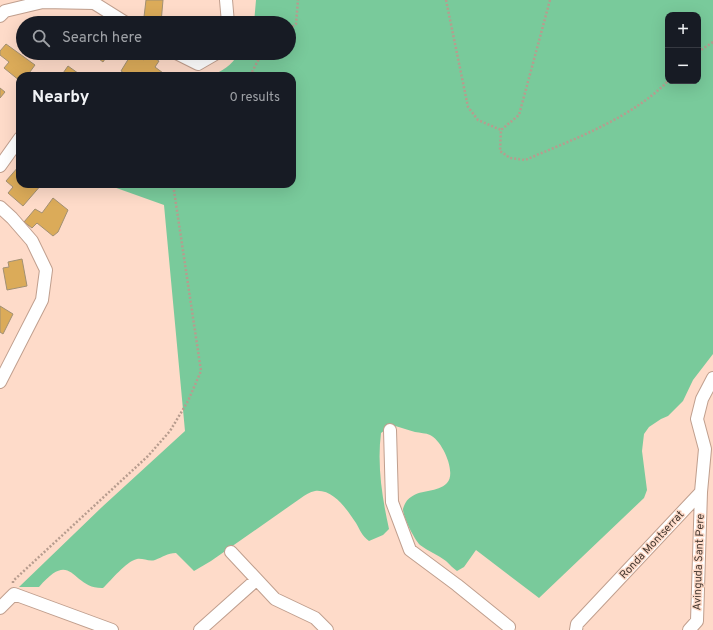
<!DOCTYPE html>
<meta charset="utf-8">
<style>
:root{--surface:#171b24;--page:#20242c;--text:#f1f3f6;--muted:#9ea1a6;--line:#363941}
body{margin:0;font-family:Overpass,sans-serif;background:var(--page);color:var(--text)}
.controls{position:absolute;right:12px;top:12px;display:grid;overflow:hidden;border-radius:8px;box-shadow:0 4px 16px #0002}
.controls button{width:36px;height:36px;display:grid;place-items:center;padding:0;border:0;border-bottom:1px solid var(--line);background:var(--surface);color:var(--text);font:20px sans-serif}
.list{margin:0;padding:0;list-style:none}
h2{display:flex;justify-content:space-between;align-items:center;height:52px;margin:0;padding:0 16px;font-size:17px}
h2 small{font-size:13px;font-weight:400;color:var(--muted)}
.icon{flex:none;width:22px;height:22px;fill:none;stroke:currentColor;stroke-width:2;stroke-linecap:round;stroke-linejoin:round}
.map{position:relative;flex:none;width:713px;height:630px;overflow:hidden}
.search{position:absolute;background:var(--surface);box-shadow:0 4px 16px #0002;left:16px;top:16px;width:280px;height:44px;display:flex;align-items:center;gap:10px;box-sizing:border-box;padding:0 14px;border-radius:22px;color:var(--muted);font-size:15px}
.panel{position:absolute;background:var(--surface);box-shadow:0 4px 16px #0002;left:16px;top:72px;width:280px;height:116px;border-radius:12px}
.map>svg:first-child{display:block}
</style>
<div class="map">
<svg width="713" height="630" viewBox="0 0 713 630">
<rect width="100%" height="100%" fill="#fedbc9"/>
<path fill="#79ca9b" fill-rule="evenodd" d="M256,0H713V354L693,380L683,401L668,416L661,419L649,427L644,434L642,451L647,490L644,498L539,598L476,550L464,567L457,571C453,568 450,565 446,561C438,555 428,551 420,545C414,539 403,517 403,509C404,505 407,499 411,497C422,489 437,493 447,483C457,473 442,440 430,435C426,433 420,433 415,432C407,430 400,427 392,425L381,433C377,465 382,497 389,529L383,535L369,541C362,536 360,530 356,523C347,510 334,489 315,491C310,492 305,495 301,498L211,561L194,571L176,553C167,553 163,557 155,560C149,562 143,558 137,559C125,562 112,580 103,588C71,589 73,547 39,587H19L102,507L185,431L164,205L108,185L109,184H292V76H209C223,71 231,66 239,53H289V23H254ZM668,15H698V81H668Z"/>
<path fill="#dbab59" stroke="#a29073" d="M146,0H163L161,23H152L144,17Z
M198,19H210L209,23H187V21L197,22Z
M6,44L35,65L27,76H20V81L4,68L9,62L0,55V51Z
M91,53H109L103,62Z
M132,53L144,60L148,55L159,61L155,67L163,73L161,76H129L121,71Z
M68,66L82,76H61Z
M0,88L5,92L0,98Z
M19,166L20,184H42L23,206L8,193L13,187L6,181Z
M53,198L68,210L58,232L53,236L37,223L32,228L24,222L35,209L42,213Z
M22,259L27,286L7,290L3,268L9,267L8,262Z
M0,306L13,314L3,334L0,332Z"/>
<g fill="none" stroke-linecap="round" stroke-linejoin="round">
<defs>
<path id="street" d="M226,0L228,23
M0,16L5,11L43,2L94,3L126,23
M176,53L198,64L217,53
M0,166L20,138
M0,207L12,218L32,241L46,270L42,300L0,382
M390,430L392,502L410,550L457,585L509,627L508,630
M231,552L275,599L315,618L327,630
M0,608L14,594L112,630
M200,630L256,580
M576,630L577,624L701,492L705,449L697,419L702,399L713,378
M689,630L697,621L701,492"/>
</defs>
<use href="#street" stroke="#c09f8e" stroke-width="14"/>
<path stroke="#b79c8e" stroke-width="2.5" stroke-dasharray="2 2" stroke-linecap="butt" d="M446,0L468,107L478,120L501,130
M550,0L519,115L501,130L500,151L510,158L525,160C572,140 632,118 668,81
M289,29L296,24L298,0
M698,52L713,42
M245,76L252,72L262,53
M13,583V581L148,456L170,431L188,401L201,371L173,184"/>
<use href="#street" stroke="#fff" stroke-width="12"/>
</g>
<g text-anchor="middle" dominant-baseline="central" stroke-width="3" stroke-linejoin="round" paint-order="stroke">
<g font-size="11" fill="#463931" stroke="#fedbc9">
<text transform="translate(652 545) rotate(-47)">Ronda Montserrat</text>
<text transform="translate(699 562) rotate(-88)">Avinguda Sant Pere</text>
</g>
</g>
</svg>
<div class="controls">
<button>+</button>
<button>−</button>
</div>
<div class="search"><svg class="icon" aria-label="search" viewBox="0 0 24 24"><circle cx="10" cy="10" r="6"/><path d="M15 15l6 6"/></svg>Search here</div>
<section class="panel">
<h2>Nearby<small>0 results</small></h2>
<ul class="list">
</ul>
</section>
</div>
